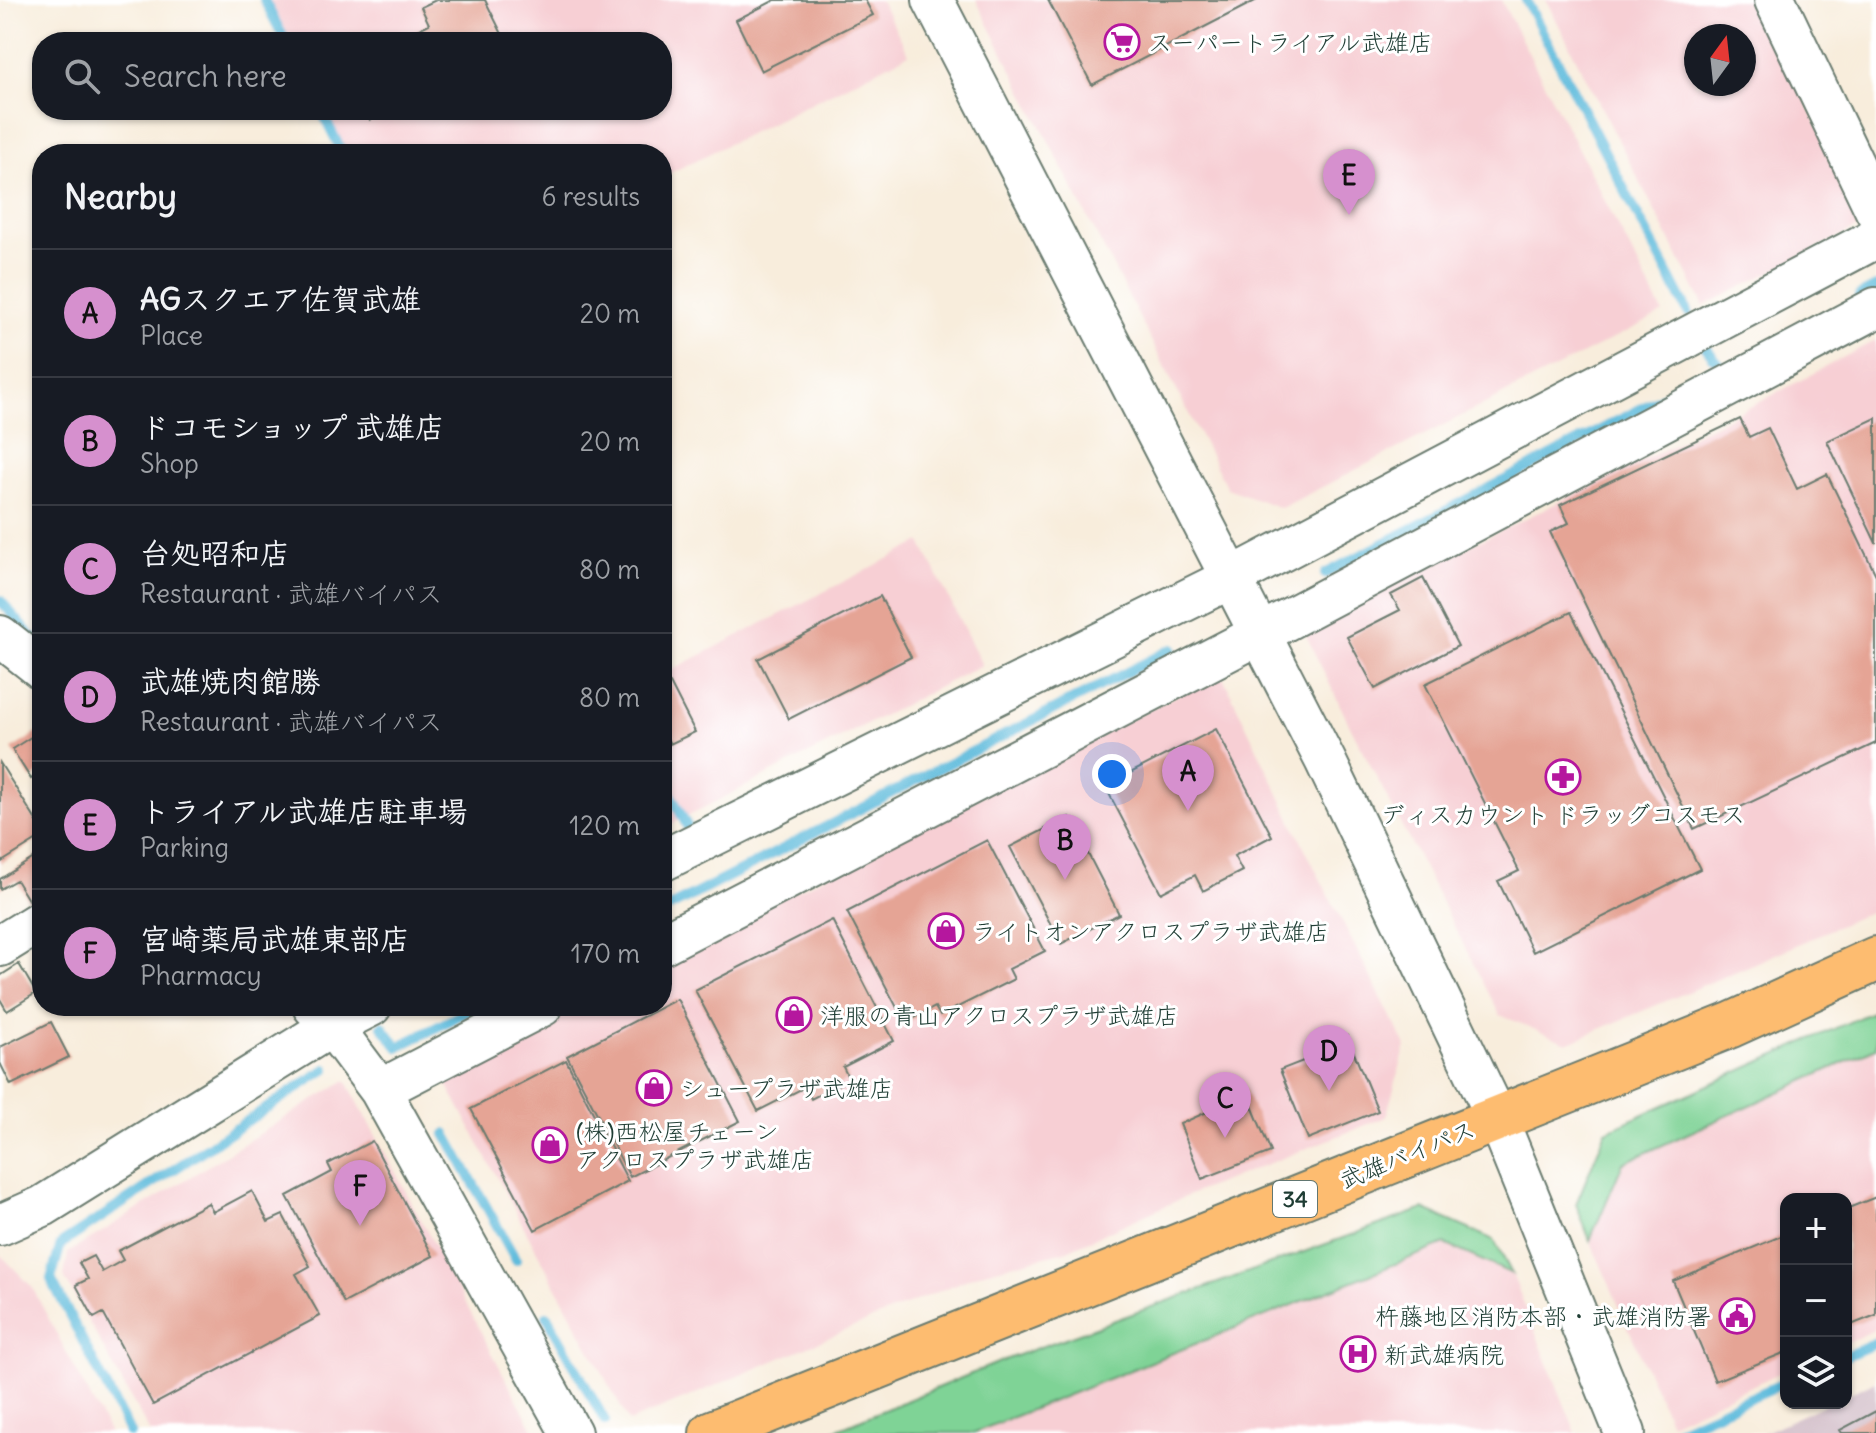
<!DOCTYPE html>
<meta charset="utf-8">
<style>
:root{--surface:#171b24;--page:#20242c;--text:#f1f3f6;--muted:#9ea1a6;--line:#363941;--accent:#d690ce}
body{margin:0;font-family:Delius,"Klee One",sans-serif;background:var(--page);color:var(--text)}
.controls{position:absolute;right:24px;bottom:24px;display:grid;overflow:hidden;border-radius:16px;box-shadow:0 2px 6px #0004}
.controls button{width:72px;height:72px;display:grid;place-items:center;padding:0;border:0;border-bottom:2px solid var(--line);background:var(--surface);color:var(--text);font:40px sans-serif}
.compass{position:absolute;left:1684px;top:24px;width:72px;height:72px;border-radius:50%;background:var(--surface);box-shadow:0 2px 6px #0004;rotate:15deg}
.you{position:absolute;left:1112px;top:774px;width:28px;height:28px;margin:-20px;border:6px solid #fff;border-radius:50%;background:#1a73e8;box-shadow:0 0 0 12px #1a73e833}
.badge{display:grid;place-items:center;width:52px;height:52px;border-radius:50%;background:var(--accent);color:#111;font-size:26px;font-weight:700}
.pin{position:absolute;translate:-50% -66px;filter:drop-shadow(0 2px 4px #0008)}
.pin::after{content:'';position:absolute;top:42px;width:28px;height:24px;background:inherit;clip-path:polygon(0 0,100% 0,50% 100%)}
.list{margin:0;padding:0;list-style:none}
h2{display:flex;justify-content:space-between;align-items:center;height:104px;margin:0;padding:0 32px;font-size:34px}
h2 small{font-size:26px;font-weight:400;color:var(--muted)}
.list li{display:grid;grid-template-columns:52px 1fr auto;gap:24px;align-items:center;box-sizing:border-box;height:128px;padding:0 32px;border-top:2px solid var(--line)}
.list b{display:block;font-size:30px;white-space:nowrap}
.list p{margin:0;font-size:26px;white-space:nowrap;color:var(--muted)}
.list em{font-size:26px;font-style:normal;color:var(--muted)}
.icon{flex:none;width:44px;height:44px;fill:none;stroke:currentColor;stroke-width:2;stroke-linecap:round;stroke-linejoin:round}
.map{position:relative;flex:none;width:1876px;height:1433px;overflow:hidden}
.search{position:absolute;background:var(--surface);box-shadow:0 2px 6px #0004;left:32px;top:32px;width:640px;height:88px;display:flex;align-items:center;gap:20px;box-sizing:border-box;padding:0 28px;border-radius:32px;color:var(--muted);font-size:30px}
.panel{position:absolute;background:var(--surface);box-shadow:0 2px 6px #0004;left:32px;top:144px;width:640px;height:872px;border-radius:32px}
.map>svg:first-child{display:block}
</style>
<div class="map">
<svg width="1876" height="1433" viewBox="0 0 1876 1433">
<rect width="100%" height="100%" fill="#fff"/>
<filter id="ink" filterUnits="userSpaceOnUse"><feTurbulence type="fractalNoise" baseFrequency=".0125" numOctaves="2"/><feDisplacementMap in="SourceGraphic" scale="16" xChannelSelector="R" yChannelSelector="G"/><feConvolveMatrix kernelMatrix="1 2 1 2 8 2 1 2 1" color-interpolation-filters="sRGB"/></filter>
<filter id="wash" filterUnits="userSpaceOnUse"><feTurbulence type="fractalNoise" baseFrequency=".006" numOctaves="4" result="noise"/><feDisplacementMap in="SourceGraphic" scale="32" xChannelSelector="R" yChannelSelector="G"/><feGaussianBlur stdDeviation="1.8" result="paint"/><feColorMatrix in="noise" values="0 0 0 0 0 0 0 0 0 0 0 0 0 0 0 0 0 1.4 0 .05"/><feComposite in="paint" operator="in"/></filter>
<g filter="url(#wash)">
<rect width="100%" height="100%" fill="#f8eddc"/>
<path fill="#f7cfd4" fill-rule="evenodd" d="M264,0H880L909,54L662,177V154H343L321,110H662V42H286Z
M976,0H1501L1663,313L1281,508L1227,488Z
M1546,0H1757L1865,224L1704,306ZM1696,36H1744V84H1696Z
M1876,340V909L1758,962L1567,1043L1500,1015L1348,722L1303,629L1756,404Z
M921,542L982,665L662,829V675Z
M1221,673L1308,855L1406,1046L1386,1117L1194,1193L1065,1251L984,1272L629,1422L441,1073L572,1006H662V960Z
M1876,1048V1329L1846,1343V1199H1786V1370L1670,1423L1590,1240L1623,1163Z
M346,1080L535,1433H150L64,1277L68,1253Z
M1446,1244L1512,1274L1576,1433H973Z
M0,1254L32,1287L109,1433H0Z"/>
<path fill="#d2bdc8" d="M1876,1381V1433H1763L1828,1403H1846V1395Z"/>
<path fill="#7fd396" stroke="#4f8865" stroke-width="2" d="M1876,1010V1048L1623,1163L1590,1240L1576,1204L1606,1131Z
M1423,1209L1494,1240L1512,1274L1445,1244L973,1433H828L1007,1359Z"/>
<g fill="none" stroke-linecap="round" stroke-linejoin="round">
<path stroke="#5ebbdc" stroke-width="10" d="M264,0L286,42
M1526,0L1688,312
M321,110L343,154
M1859,296L1876,287
M1705,346L1721,367
M1325,574L1713,371
M0,600L31,636L42,642
M662,777L688,828
M662,911L1172,649
M382,1026L398,1047L478,1006
M446,1134L516,1260
M547,1316L605,1421
M1846,1356L1876,1343
M1675,1431L1786,1382
M130,1433L51,1279L61,1244L326,1069"/>
</g>
<g id="blocks">
<path fill="#e5a495" d="M436,0H485L506,42H394L429,24L421,7Z
M775,0H865L873,15L761,71L736,20Z
M1048,0H1257L1092,85Z
M365,110H390L370,120Z
M1876,418V543L1827,441Z
M1740,419L1749,437L1768,428L1797,489L1827,474L1876,575V743L1694,829L1550,532L1569,523L1560,505Z
M1423,578L1458,646L1375,689L1347,637L1400,610L1391,595Z
M880,596L911,657L789,719L758,659Z
M1571,612L1700,869L1533,952L1498,881L1519,871L1425,684Z
M670,683L695,732L670,744L662,729V687Z
M1216,729L1272,836L1234,856L1242,871L1203,891L1195,875L1161,893L1105,786Z
M42,730V772L31,779L12,749Z
M0,763L42,830V837L0,863Z
M1069,817L1119,914L1061,944L1010,847Z
M987,840L1045,951L1009,969L1014,979L940,1016L935,1007L905,1023L847,912Z
M42,853V896L30,903L16,880L0,889V879Z
M832,920L894,1041L843,1067L849,1079L811,1099L805,1087L758,1111L695,990Z
M19,964L36,993L7,1011L0,999V976Z
M677,999L740,1121L630,1177L567,1056Z
M51,1022L69,1057L11,1085L0,1063V1047Z
M1347,1036L1378,1111L1308,1139L1280,1070L1311,1058L1309,1051Z
M566,1060L628,1181L535,1230L471,1109Z
M1245,1089L1271,1152L1202,1179L1180,1124L1207,1112L1204,1106Z
M372,1141L433,1256L344,1303L287,1196L332,1172L328,1164Z
M252,1191L268,1222L283,1215L310,1266L296,1274L320,1316L153,1405L103,1313L94,1318L76,1285L88,1279L79,1263L93,1256L102,1272L123,1260L118,1251L208,1203L213,1212Z
M1876,1197V1315L1846,1327V1209Z
M1786,1234V1352L1715,1381L1673,1281Z
M1876,1411V1433H1842L1840,1430Z"/>
</g>
</g>
<g filter="url(#ink)">
<use href="#blocks" fill-opacity="0" stroke="#6b7b6f" stroke-width="2"/>
<g fill="none" stroke-linecap="round" stroke-linejoin="round">
<defs>
<path id="minor" d="M933,0L1325,760L1497,1118L1625,1433
M1775,0L1876,211
M0,636L42,669
M662,861L1231,578L1876,238
M662,944L1260,634L1876,308
M0,946L42,920
M313,1006L332,1026L380,1090L571,1433
M380,1090L542,1006
M0,1225L43,1206L332,1026L371,1006"/>
<path id="highway" d="M712,1433L1731,1025L1876,959"/>
</defs>
<use href="#minor" stroke="#6b7b6f" stroke-width="44"/>
<use href="#highway" stroke="#6b7b6f" stroke-width="48"/>
<use href="#minor" stroke="#fff" stroke-width="40"/>
<use href="#highway" stroke="#fdbc70" stroke-width="44"/>
</g>
</g>
<defs>
<symbol id="supermarket-ring" viewBox="-11 -11 22 22"><circle r="9.5" fill="#fff" stroke="#b5179e" stroke-width="1.5"/><path d="M-6-5.5h2.5l.6 2H6L4.5 2H-2.5L-4.4-4H-6ZM-1.5 3.2a1.3 1.3 0 1 0 .1 0ZM3 3.2a1.3 1.3 0 1 0 .1 0Z" fill="#b5179e"/></symbol>
<symbol id="pharmacy-ring" viewBox="-11 -11 22 22"><circle r="9.5" fill="#fff" stroke="#b5179e" stroke-width="1.5"/><path d="M-2-6h4v4h4v4h-4v4h-4v-4h-4v-4h4Z" fill="#b5179e"/></symbol>
<symbol id="shop-ring" viewBox="-11 -11 22 22"><circle r="9.5" fill="#fff" stroke="#b5179e" stroke-width="1.5"/><path d="M-5-2.5h2.3a2.7 3.5 0 0 1 5.4 0H5L5.5 6h-11ZM-1.5-2.5h3a1.5 2.3 0 0 0-3 0Z" fill="#b5179e"/></symbol>
<symbol id="civic-ring" viewBox="-11 -11 22 22"><circle r="9.5" fill="#fff" stroke="#b5179e" stroke-width="1.5"/><path d="M-.6-6.5H3V-4.5H.6V-3L4-1V1h2V6H-6V1h2V-1L-.6-3ZM-1.2 2.5V6h2.4V2.5Z" fill="#b5179e"/></symbol>
<symbol id="hospital-ring" viewBox="-11 -11 22 22"><circle r="9.5" fill="#fff" stroke="#b5179e" stroke-width="1.5"/><path d="M-5-5h3v3.5h4V-5h3V5h-3V1.5h-4V5h-3Z" fill="#b5179e"/></symbol>
</defs>
<g fill-rule="evenodd">
<use href="#supermarket-ring" x="1102" y="22" width="40" height="40"/>
<use href="#pharmacy-ring" x="1543" y="757" width="40" height="40"/>
<use href="#shop-ring" x="926" y="911" width="40" height="40"/>
<use href="#shop-ring" x="774" y="995" width="40" height="40"/>
<use href="#shop-ring" x="634" y="1068" width="40" height="40"/>
<use href="#shop-ring" x="530" y="1125" width="40" height="40"/>
<use href="#civic-ring" x="1717" y="1296" width="40" height="40"/>
<use href="#hospital-ring" x="1338" y="1334" width="40" height="40"/>
</g>
<g text-anchor="middle" dominant-baseline="central" stroke-width="6" stroke-linejoin="round" paint-order="stroke">
<rect fill="#fff" stroke="#627771" stroke-width="2" x="1273" y="1181" width="44" height="36" rx="6"/>
<g font-size="22" font-weight="bold" fill="#1f3d34">
<text x="1295" y="1199">34</text>
</g>
<g font-size="24" fill="#1f3d34" stroke="#fff" text-anchor="start">
<text x="1148" y="42">スーパートライアル武雄店</text>
<text x="1563" y="814" text-anchor="middle">ディスカウント ドラッグコスモス</text>
<text x="972" y="931">ライトオンアクロスプラザ武雄店</text>
<text x="820" y="1015">洋服の青山アクロスプラザ武雄店</text>
<text x="680" y="1088">シュープラザ武雄店</text>
<text x="576" y="1131">(株)西松屋チェーン<tspan x="576" dy="28">アクロスプラザ武雄店</tspan></text>
<text x="1711" y="1316" text-anchor="end">杵藤地区消防本部・武雄消防署</text>
<text x="1384" y="1354">新武雄病院</text>
</g>
<g font-size="24" fill="#1f3d34" stroke="#fff">
<text transform="translate(1407 1154) rotate(-22)">武雄バイパス</text>
</g>
</g>
</svg>
<div class="controls">
<button>+</button>
<button>−</button>
<button><svg class="icon" aria-label="layers" viewBox="0 0 24 24"><path d="M12 4l9 5-9 5-9-5zM3 14l9 5 9-5"/></svg></button>
</div>
<svg class="compass" viewBox="-18 -18 36 36"><path d="M0-13l5 13h-10z" fill="#e53935"/><path d="M0 13l5-13h-10z" fill="#9ea1a6"/></svg>
<div class="you"></div>
<div class="pin badge" style="left:1188px;top:811px">A</div>
<div class="pin badge" style="left:1065px;top:880px">B</div>
<div class="pin badge" style="left:1225px;top:1138px">C</div>
<div class="pin badge" style="left:1329px;top:1091px">D</div>
<div class="pin badge" style="left:1349px;top:215px">E</div>
<div class="pin badge" style="left:360px;top:1226px">F</div>
<div class="search"><svg class="icon" aria-label="search" viewBox="0 0 24 24"><circle cx="10" cy="10" r="6"/><path d="M15 15l6 6"/></svg>Search here</div>
<section class="panel">
<h2>Nearby<small>6 results</small></h2>
<ul class="list">
<li><span class="badge">A</span><div><b>AGスクエア佐賀武雄</b><p>Place</p></div><em>20 m</em></li>
<li><span class="badge">B</span><div><b>ドコモショップ 武雄店</b><p>Shop</p></div><em>20 m</em></li>
<li><span class="badge">C</span><div><b>台処昭和店</b><p>Restaurant · 武雄バイパス</p></div><em>80 m</em></li>
<li><span class="badge">D</span><div><b>武雄焼肉館勝</b><p>Restaurant · 武雄バイパス</p></div><em>80 m</em></li>
<li><span class="badge">E</span><div><b>トライアル武雄店駐車場</b><p>Parking</p></div><em>120 m</em></li>
<li><span class="badge">F</span><div><b>宮崎薬局武雄東部店</b><p>Pharmacy</p></div><em>170 m</em></li>
</ul>
</section>
</div>
